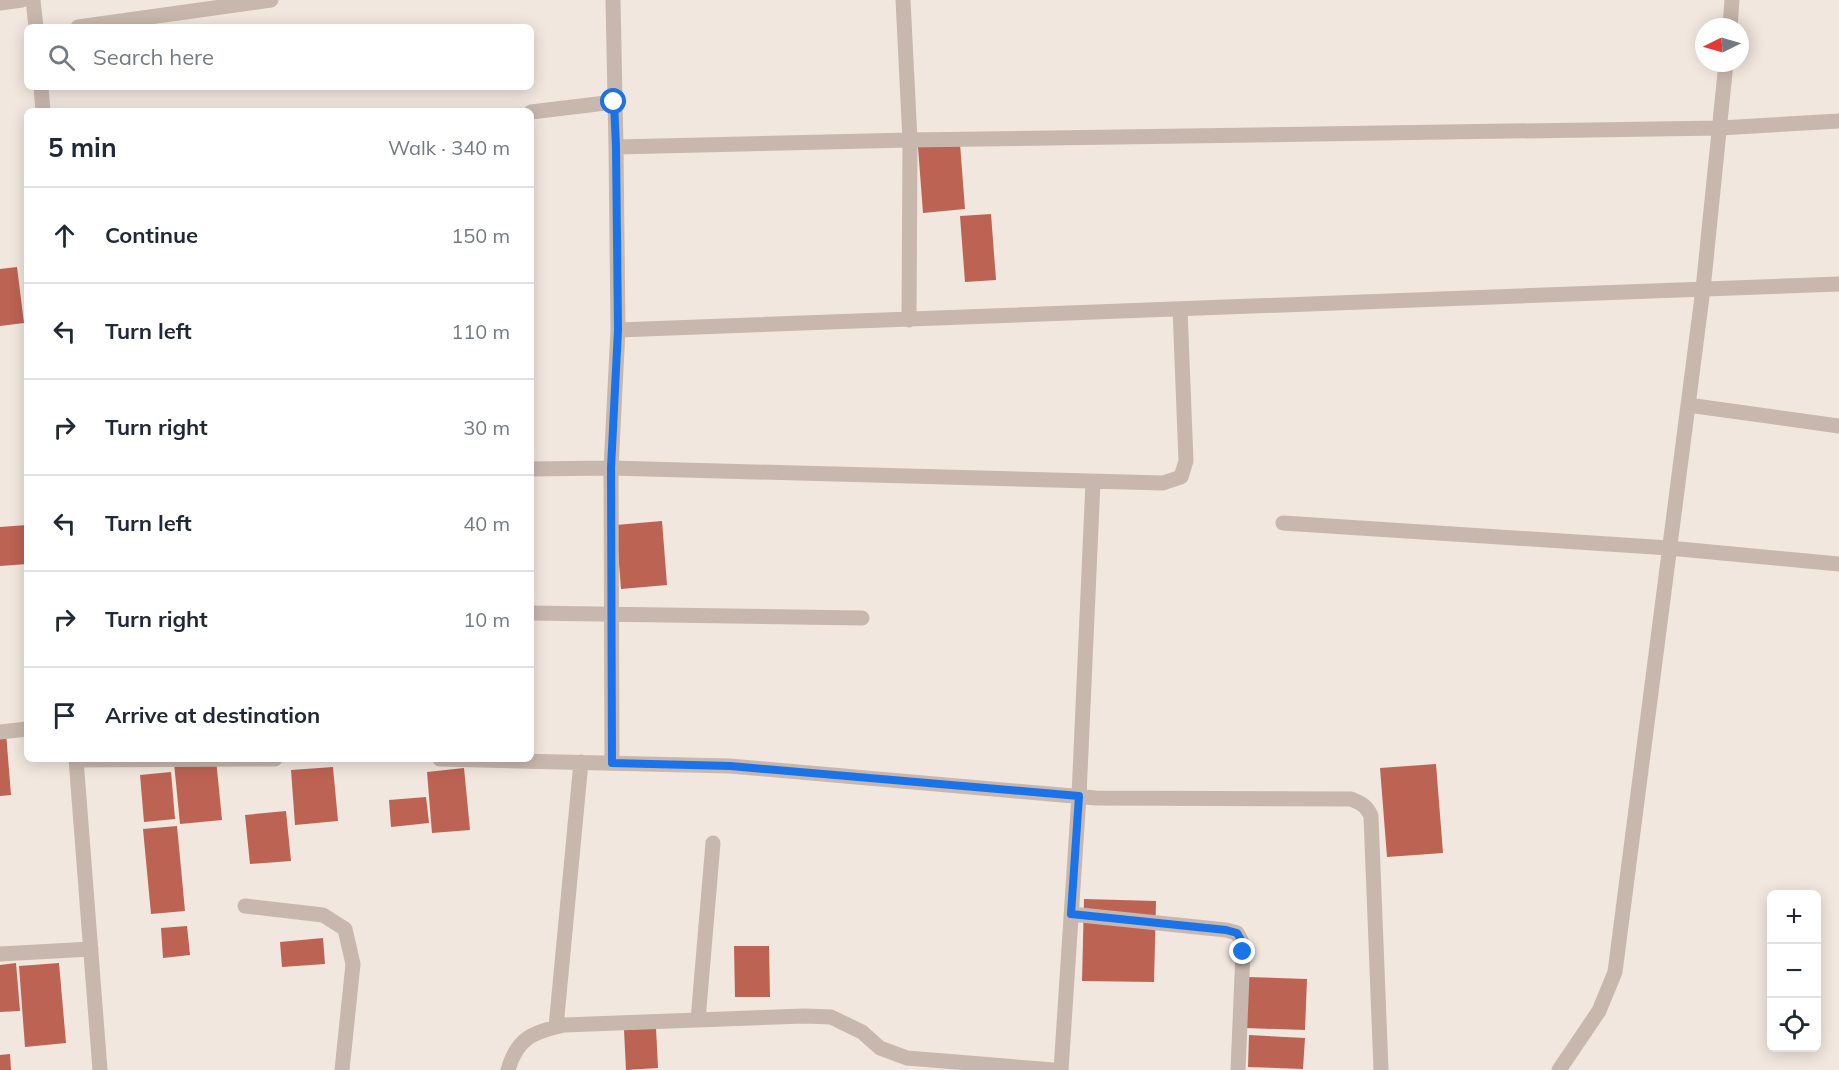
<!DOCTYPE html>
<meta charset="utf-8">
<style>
:root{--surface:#fff;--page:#f6f6f7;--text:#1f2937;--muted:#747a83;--line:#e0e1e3}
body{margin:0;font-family:Mulish,sans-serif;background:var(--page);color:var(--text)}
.controls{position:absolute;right:18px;bottom:18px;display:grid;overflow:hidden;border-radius:9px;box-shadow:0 3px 15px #0003}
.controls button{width:54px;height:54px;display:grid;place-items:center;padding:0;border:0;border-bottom:2px solid var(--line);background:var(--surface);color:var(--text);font:30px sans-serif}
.compass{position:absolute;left:1695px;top:18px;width:54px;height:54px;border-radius:50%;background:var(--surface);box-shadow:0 3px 15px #0003;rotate:265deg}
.stop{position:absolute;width:18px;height:18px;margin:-14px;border:4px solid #1a73e8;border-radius:50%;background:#fff}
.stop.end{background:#1a73e8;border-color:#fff;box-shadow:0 2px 6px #0008}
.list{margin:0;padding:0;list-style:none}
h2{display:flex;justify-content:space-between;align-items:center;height:78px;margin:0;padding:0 24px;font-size:26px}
h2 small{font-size:20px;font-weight:400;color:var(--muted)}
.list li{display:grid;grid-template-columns:39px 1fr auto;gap:18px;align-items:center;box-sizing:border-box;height:96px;padding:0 24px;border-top:2px solid var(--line)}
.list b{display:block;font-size:22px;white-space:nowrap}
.list em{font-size:20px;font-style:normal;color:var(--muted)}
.icon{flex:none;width:33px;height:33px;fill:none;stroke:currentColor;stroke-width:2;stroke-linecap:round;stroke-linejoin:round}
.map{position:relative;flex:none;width:1839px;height:1070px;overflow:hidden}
.search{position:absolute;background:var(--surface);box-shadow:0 3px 15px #0003;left:24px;top:24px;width:510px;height:66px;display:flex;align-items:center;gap:15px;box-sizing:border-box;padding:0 21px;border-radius:9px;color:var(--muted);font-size:22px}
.panel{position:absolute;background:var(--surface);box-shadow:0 3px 15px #0003;left:24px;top:108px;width:510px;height:654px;border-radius:9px}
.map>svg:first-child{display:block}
</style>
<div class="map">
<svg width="1839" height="1070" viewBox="0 0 1839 1070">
<rect width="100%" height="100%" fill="#f1e7df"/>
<path fill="#bc6353" d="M960,144L965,209L923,213L918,147Z
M991,214L996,280L965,282L960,216Z
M17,267L24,323L0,326V269Z
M662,521L667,585L621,589L616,525Z
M27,525V564L0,566V527Z
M0,733H6L11,795L0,796Z
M216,759L222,820L180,824L174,763Z
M1436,764L1443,853L1387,857L1380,768Z
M333,767L338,821L295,825L291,770Z
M464,768L470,830L432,833L427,772Z
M171,772L175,819L144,822L140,775Z
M426,797L429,823L391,827L389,800Z
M286,811L291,861L250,864L245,815Z
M177,826L185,911L151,914L143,829Z
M1084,899L1156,901L1154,982L1082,981Z
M187,926L190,955L163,958L161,928Z
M323,938L325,964L282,967L280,942Z
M734,946H769L770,997H735Z
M16,963L20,1011L0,1012V965Z
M59,963L66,1043L25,1047L19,966Z
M1247,977L1307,979L1305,1030L1246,1028Z
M656,1028L658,1068L626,1070L624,1030Z
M1249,1035L1305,1038L1303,1069L1248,1067Z
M10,1054L11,1070H0V1055Z"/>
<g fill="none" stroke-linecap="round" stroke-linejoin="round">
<path stroke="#c8b7ac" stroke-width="15" d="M33,0L36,27
M903,0L910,140L909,320
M0,3L22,0
M78,27L271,0
M1730,27L1732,0
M41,87L43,111
M531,112L614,102
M616,147L910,140L1720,128L1839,121
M618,330L1839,284
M1688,405L1839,426
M531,469L611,468L1163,483L1181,477L1186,461L1180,309
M1283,523L1669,548L1839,564
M531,613L862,618
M0,732L27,729
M76,759L100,1070
M440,759L730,766L1096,798L1351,799C1361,803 1367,806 1371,816L1381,1070
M76,760L275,759
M612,763L611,468L618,330L616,147L613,0
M245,906L323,915L345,929L353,964L342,1070
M1071,914L1226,930L1237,933L1241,940L1243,952L1238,1070
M0,954L91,949
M698,1020L713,843
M556,1027L581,762
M508,1070C517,1038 533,1032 564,1025L805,1016L831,1017L862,1032L880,1048L907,1058L1053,1070
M1061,1070L1079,796L1093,482
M1559,1070L1599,1011L1615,972L1703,289L1726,63"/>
</g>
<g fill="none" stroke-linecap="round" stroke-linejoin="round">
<path stroke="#1a73e8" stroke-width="8" d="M614,102L616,147L618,330L611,468L612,763L730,766L1079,796L1071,914L1226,930L1237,933L1241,940L1243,952"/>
</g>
</svg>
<div class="controls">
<button>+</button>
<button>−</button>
<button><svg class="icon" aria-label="locate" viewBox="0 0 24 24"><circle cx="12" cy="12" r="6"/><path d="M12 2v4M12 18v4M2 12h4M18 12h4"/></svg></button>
</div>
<svg class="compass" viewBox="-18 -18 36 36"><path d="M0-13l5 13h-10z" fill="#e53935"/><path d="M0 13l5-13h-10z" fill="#747a83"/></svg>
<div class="stop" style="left:614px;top:102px"></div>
<div class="stop end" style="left:1243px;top:952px"></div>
<div class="search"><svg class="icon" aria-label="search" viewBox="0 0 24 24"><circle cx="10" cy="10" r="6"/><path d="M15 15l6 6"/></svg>Search here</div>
<section class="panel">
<h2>5 min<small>Walk · 340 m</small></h2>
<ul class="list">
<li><svg class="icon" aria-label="ahead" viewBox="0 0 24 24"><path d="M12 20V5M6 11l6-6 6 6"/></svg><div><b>Continue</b></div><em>150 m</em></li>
<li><svg class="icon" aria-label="left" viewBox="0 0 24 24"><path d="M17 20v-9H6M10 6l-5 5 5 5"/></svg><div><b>Turn left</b></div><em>110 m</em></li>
<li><svg class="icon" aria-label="right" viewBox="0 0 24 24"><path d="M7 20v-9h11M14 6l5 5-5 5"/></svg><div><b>Turn right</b></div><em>30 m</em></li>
<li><svg class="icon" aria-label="left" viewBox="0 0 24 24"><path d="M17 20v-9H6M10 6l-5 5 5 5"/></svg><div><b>Turn left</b></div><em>40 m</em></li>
<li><svg class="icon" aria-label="right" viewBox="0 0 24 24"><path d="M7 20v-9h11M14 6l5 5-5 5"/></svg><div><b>Turn right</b></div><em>10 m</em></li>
<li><svg class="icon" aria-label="arrive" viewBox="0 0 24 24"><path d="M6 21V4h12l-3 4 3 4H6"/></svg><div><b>Arrive at destination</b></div></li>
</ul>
</section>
</div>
